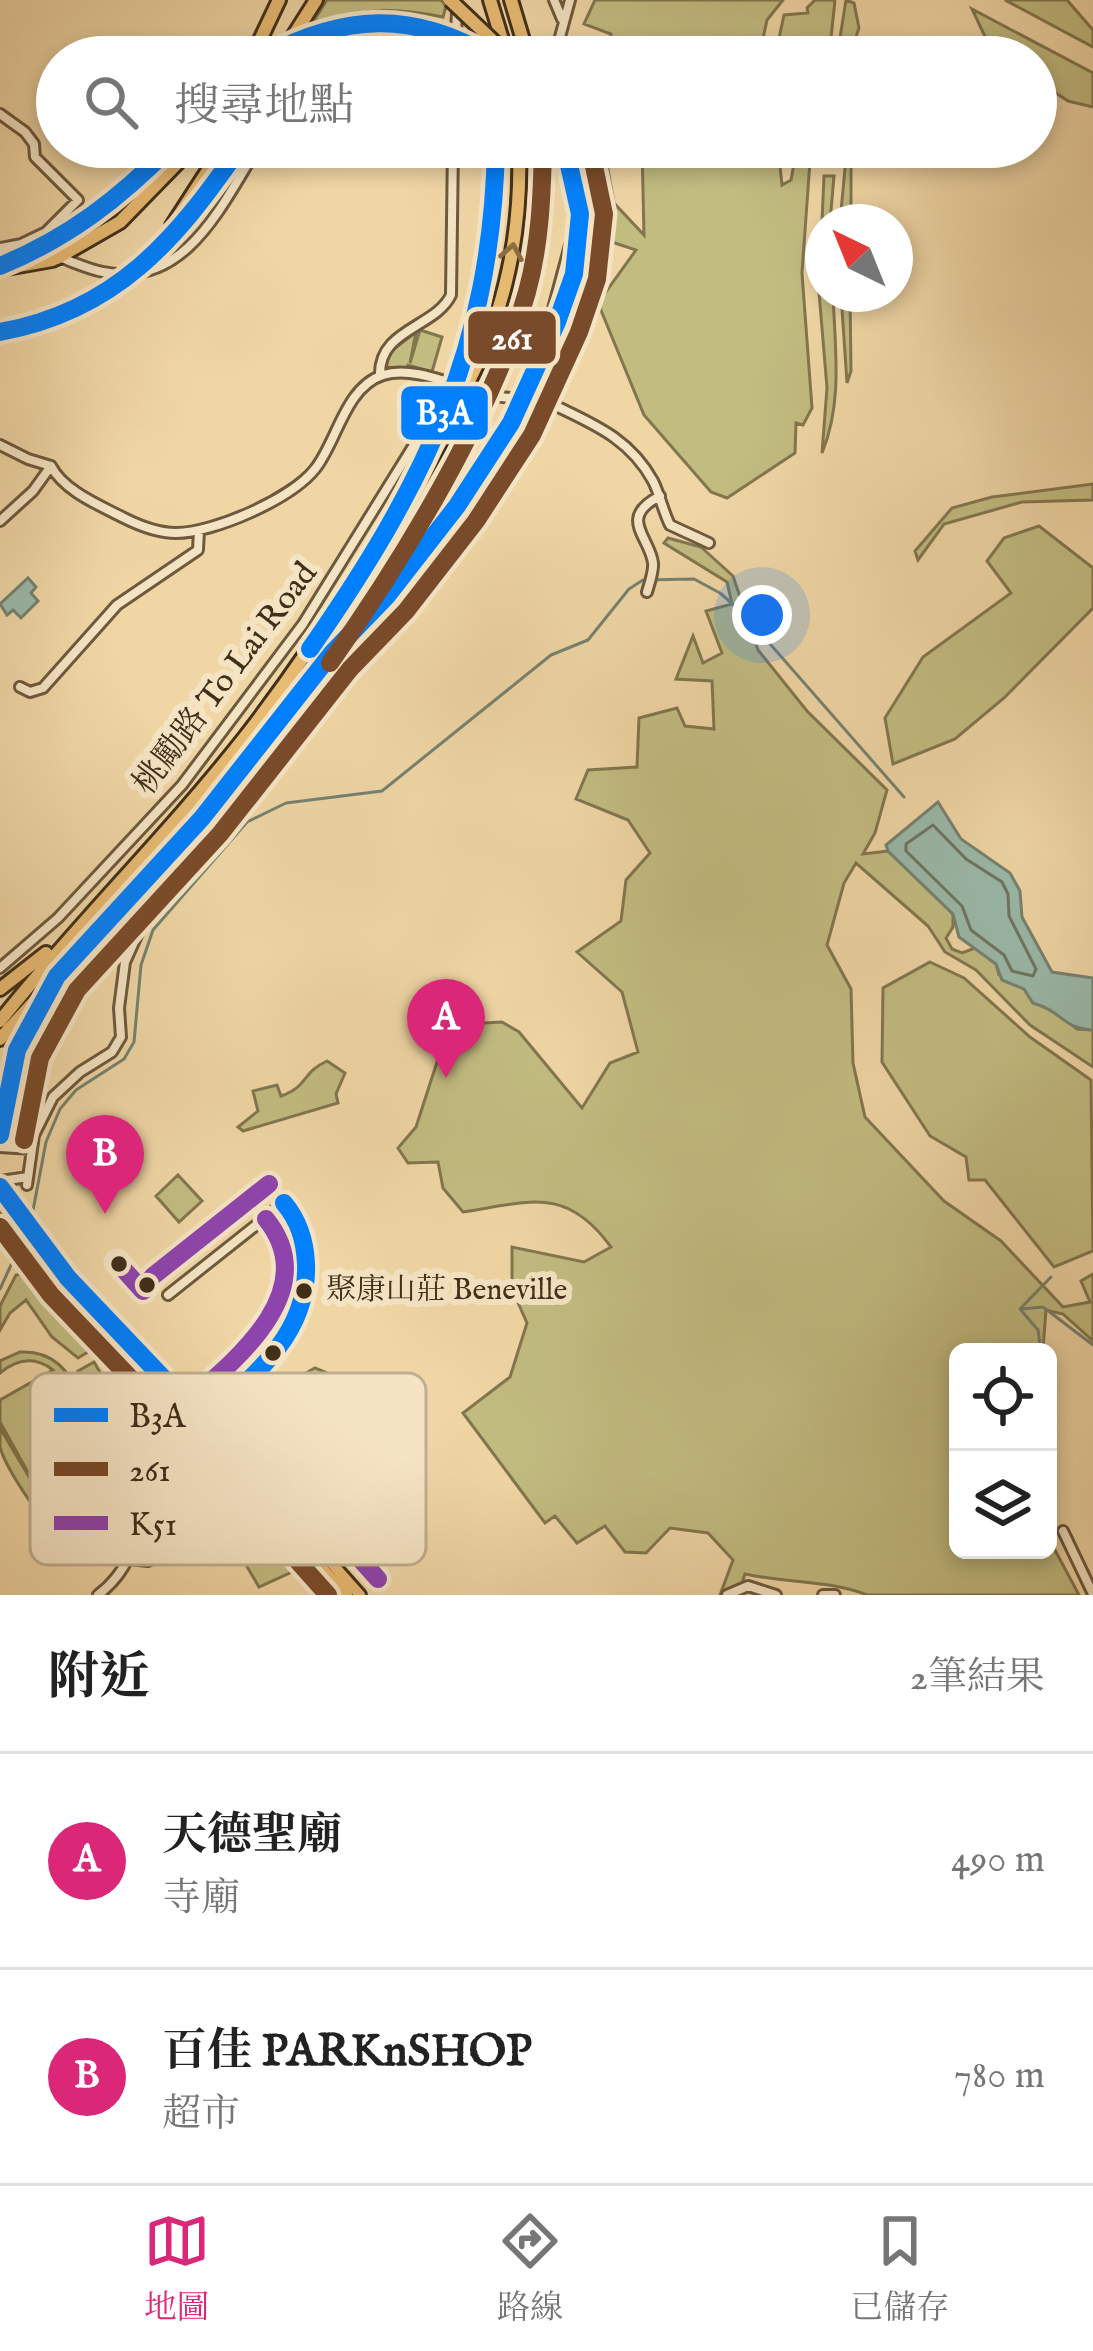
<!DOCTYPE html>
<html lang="zh-TW">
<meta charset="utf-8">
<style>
:root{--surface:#fff;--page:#f6f6f6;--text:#222;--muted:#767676;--line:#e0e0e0;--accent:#db2777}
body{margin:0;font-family:"IM FELL English","Noto Serif TC",serif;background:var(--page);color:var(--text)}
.controls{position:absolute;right:36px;bottom:36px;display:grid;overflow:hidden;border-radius:18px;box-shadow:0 6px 18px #0003}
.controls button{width:108px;height:108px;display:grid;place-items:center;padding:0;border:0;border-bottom:3px solid var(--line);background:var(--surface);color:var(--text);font:60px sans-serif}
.compass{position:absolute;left:805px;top:204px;width:108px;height:108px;border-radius:50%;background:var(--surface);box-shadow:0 6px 18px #0003;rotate:317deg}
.you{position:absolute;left:762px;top:615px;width:42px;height:42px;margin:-30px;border:9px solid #fff;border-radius:50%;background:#1a73e8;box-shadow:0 0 0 18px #1a73e833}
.badge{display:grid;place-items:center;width:78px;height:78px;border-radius:50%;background:var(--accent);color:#fff;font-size:39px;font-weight:700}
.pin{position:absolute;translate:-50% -99px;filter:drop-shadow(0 3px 6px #0008)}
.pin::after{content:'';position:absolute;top:63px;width:42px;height:36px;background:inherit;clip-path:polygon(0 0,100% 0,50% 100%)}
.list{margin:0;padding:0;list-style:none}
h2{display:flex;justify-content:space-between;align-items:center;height:156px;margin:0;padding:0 48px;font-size:51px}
h2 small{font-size:39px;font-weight:400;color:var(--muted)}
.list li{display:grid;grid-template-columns:78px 1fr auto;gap:36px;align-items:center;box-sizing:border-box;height:216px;padding:0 48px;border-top:3px solid var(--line)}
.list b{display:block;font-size:45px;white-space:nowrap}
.list p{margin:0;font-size:39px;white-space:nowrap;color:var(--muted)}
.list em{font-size:39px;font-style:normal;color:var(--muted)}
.icon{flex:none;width:66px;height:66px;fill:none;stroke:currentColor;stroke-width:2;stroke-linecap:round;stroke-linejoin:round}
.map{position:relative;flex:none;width:1093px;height:1595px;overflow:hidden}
.search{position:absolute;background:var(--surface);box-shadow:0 6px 18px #0003;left:36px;right:36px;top:36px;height:132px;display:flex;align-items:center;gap:30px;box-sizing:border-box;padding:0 42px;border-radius:66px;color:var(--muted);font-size:45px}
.sheet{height:588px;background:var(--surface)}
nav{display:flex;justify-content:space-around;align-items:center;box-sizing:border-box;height:168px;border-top:3px solid var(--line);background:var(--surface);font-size:33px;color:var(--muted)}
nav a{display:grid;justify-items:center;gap:6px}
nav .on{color:var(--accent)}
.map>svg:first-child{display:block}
</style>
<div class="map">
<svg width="1093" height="1595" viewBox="0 0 1093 1595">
<rect width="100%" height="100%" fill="#f0d6a5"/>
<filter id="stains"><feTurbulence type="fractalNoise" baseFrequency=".00167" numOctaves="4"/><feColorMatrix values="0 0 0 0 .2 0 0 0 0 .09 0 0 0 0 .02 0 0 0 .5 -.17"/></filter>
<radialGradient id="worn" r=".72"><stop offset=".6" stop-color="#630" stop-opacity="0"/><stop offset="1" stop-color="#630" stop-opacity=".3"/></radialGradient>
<path fill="#c2bc81" stroke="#82764e" stroke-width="3" fill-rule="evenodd" d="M327,0H441L446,6L443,17C385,5 370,11 313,22Z
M595,0H783L767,20L759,57H611V34L584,24Z
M815,0H835L829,57H775L784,15L808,13L807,8Z
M846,0L854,3L859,28L849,57H837Z
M1005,0H1067L1093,30V47Z
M972,9L1093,73V107L1068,101L1036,80V57H1002L989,45Z
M594,147H604L614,203L644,235L642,147H778L782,185L791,180L797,147H811L802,273L812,408L803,425L796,423L795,453L727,498L711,492L644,415L598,303L636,250L597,237L584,155Z
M847,147H851V222H840Z
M824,176H834L830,222H823V294H833C835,348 843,402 822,453L827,388L819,292Z
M841,294H850L851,371L847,383Z
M420,330L442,337L432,372L408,365L406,369L386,367L390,352L416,332L410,363Z
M1093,484V500L1022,502L944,524L918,560L915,551L952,508L992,497Z
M1039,526L1093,568V608L1004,698L955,739L893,764L885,718L923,657L1011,593L987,561L1004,538Z
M668,538L701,547L733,576L758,650L807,711L887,790L875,833L863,854L888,851L953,914V927L946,938L952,949L962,953L975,948L996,964L999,975L1024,989L1033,1003L1055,1010L1077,1029L1093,1030V1067L1030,1025L976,970L945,952L928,926L856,863L844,883L827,945L851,989L853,1063L865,1117L944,1201L1001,1241L1063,1307L1090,1302L1081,1281L1093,1274V1341L1063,1314L1046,1310L1043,1349L978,1352L971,1347L970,1352H958V1550H1048V1537L1079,1595H867C830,1580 784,1583 745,1574L738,1595H720L733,1560L708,1533L670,1528L646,1553L625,1552L605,1526L577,1543L555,1516L545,1523L463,1413L510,1377L527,1323L512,1289V1247L584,1262L611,1247C566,1185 529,1202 463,1212L443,1188L438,1162L408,1163L398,1148L416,1127L449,1025L502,1022L519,1032L582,1108L610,1063L638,1052L622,992L577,952L621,921L626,880L650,853L628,820L576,799L588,770L637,767L639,718L677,708L685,726L714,729L712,681L676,679L693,636L703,663L722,653L706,611L732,604L727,582L664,543Z
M930,962L964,978L1030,1037L1091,1080L1093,1251L1054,1267L985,1180H969L966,1157L930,1136L882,1062L883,988Z
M327,1061L345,1073L336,1094L338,1103L243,1131L238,1127L258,1111L253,1091L277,1085L281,1096C309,1086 301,1073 327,1061Z
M178,1175L202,1201L179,1222L156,1196Z
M26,1273L62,1320L70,1319L87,1339L88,1352L78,1358L52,1337L26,1300L10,1313L0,1330V1306L16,1275Z
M20,1352C54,1350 67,1371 83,1397C96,1421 122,1452 125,1480C130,1517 91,1545 57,1530C40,1522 5,1466 0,1447C0,1441 0,1434 0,1428L50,1512L0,1422V1400L53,1370C35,1356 17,1359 0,1373V1361ZM115,1479C120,1516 83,1536 52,1515Z
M94,1362L145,1449L128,1459L78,1371Z
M315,1368C343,1378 355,1393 357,1423L341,1436L333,1435L297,1388L304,1374Z
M273,1547L294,1571L259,1587L246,1565Z"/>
<path fill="#9ab9aa" stroke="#768270" stroke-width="3" d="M28,578L36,587L31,593L38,601L21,618L13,610L7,615L0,604Z
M938,802L961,839L1010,873L1020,891L1022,917L1052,972L1093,978V1030C1061,1028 1064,1012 1033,1003L1024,989L1002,980L996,964L959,937L953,914L888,851L886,845Z"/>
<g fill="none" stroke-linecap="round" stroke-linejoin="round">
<path stroke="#6e7462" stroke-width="3" d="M933,825L966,859L1002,882L1008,894L1009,916L1036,969L1033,976L1012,971L1004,955L971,930L962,906L906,851V844Z"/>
<path stroke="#768270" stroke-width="3" d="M31,1221L46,1142L60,1109L76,1090L124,1059L134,1042L141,965L153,930L247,822L286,803L382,791L551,655L588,640L629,589L643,580L694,579L720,593L743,613L904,797
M0,1289L22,1241
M1022,1309L1043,1307L1093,1345
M1041,1352L1038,1330L1020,1309L1051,1277"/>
<defs>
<path id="minor" d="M554,0L562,19
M356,57C379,51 404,43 425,57
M455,57L457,11
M561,57L560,37L570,0
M0,114L25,132L34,144L35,157L78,200L46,232L23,243
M0,248L22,244L39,250
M59,257C73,262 88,269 103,272C186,289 222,204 258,147
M543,346L570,245
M380,376C378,329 435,328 451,295L453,147
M533,394C579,420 625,430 653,481C660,495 663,511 670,525L709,543
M0,445L28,459L51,466C64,491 99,505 124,518C140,526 158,533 176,533C214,533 291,499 315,469C337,442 345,387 383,375C424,362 480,403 526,398
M0,521L33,491L51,466
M647,592C649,585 654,571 653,563C650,537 617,518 660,496
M20,687L30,692L43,688L117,605L198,550L199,530
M0,968L58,918L182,785L303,624L417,440L439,381
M0,1147L32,1149
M0,1181L28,1177
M27,1185L34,1135L53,1097L80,1072L112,1052L121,1037L119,1008L125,962L148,911L306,729L401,586
M1063,1531L1093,1594
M129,1559L148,1561L217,1519L246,1508
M98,1595C149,1556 130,1510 158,1463L283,1343C316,1306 318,1241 284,1203L168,1295
M727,1595L748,1586L776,1595
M823,1595H835"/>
<path id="major" d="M0,1187L68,1278L213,1430L360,1595
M0,1203L63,1289L347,1595"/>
<path id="highway" d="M490,0L507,56
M511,0L528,57
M252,57L279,0
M280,57L316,0
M309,57C353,26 405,27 449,57
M172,226L223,147
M46,249L104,213L170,147
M59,257L120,222L193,147
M137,268L175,234L240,147
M1,269L52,260
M0,332L58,320L114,289
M457,381L484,277L496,147
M468,383C506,311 522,229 519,147
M487,389C524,313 543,231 539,147
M350,635L387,596
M0,989L46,953
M0,1021C78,923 168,835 245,737C328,630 395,516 460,398
M0,1039L202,818L295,704L377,581L482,401
M0,1135L17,1050L50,990"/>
</defs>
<use href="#minor" stroke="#6d593d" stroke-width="14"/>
<use href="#major" stroke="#412f1a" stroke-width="16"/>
<use href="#highway" stroke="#412f1a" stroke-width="18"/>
<use href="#minor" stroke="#f5e4c4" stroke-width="8"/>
<use href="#major" stroke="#e8bb72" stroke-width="10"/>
<use href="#highway" stroke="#e8bb72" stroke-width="12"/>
<defs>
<path id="highway-bridge" d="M450,0L510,57
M264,57C329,15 417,8 484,52
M52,260L59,257
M0,266L46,249
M114,289L137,268
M452,395L457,381
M460,398L468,383
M482,401L487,389
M387,596C478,484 620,299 565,147"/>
</defs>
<use href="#highway-bridge" stroke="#412f1a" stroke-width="18" stroke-linecap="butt"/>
<use href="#highway-bridge" stroke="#e8bb72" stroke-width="12"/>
<defs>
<path id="bus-1" d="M264,57C343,14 413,10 491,57
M0,266C68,238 119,199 170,147
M0,332C116,311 176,240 240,147
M310,649C424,485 492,350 496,147
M0,1135L17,1050L57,976L202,818L332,653L387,596L457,506L511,423L557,322L574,274L580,214L565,147
M0,1187L68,1278L203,1420
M194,1428C245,1383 309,1339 306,1264C305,1240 299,1221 284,1203"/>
<path id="bus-2" d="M330,663C403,560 492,414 527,292C540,245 542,196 543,147
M24,1140L40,1058L77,990L220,834L350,669L406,611L476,521L532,435L579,332L597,279L604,214L590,147
M0,1227L51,1295L195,1446L328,1595"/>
<path id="bus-3" d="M117,1262L143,1291L153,1276L269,1184
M221,1404L378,1579
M178,1410C228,1366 326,1294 266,1219"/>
</defs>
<use href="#bus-1" stroke="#f5e4c4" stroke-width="27"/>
<use href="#bus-2" stroke="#f5e4c4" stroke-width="27"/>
<use href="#bus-3" stroke="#f5e4c4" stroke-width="27"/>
<use href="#bus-1" stroke="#0080ff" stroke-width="18"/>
<use href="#bus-2" stroke="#7a4b2a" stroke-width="18"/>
<use href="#bus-3" stroke="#8e44ad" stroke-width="18"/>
</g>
<defs><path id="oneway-chevron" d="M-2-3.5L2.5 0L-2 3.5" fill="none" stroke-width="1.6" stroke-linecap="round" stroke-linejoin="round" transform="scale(3)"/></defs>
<use stroke="#8c6e42" href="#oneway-chevron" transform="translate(512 252) rotate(-80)"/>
<g fill="#412f1a" stroke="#f5e4c4" stroke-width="4.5">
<circle cx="119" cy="1264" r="10"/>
<circle cx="147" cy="1285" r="10"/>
<circle cx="304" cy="1291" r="10"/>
<circle cx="273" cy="1353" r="10"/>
</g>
<g text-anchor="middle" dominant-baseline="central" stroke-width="12" stroke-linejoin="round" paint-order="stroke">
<g font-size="30" fill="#412f1a" stroke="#f5e4c4" text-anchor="start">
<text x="326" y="1291">聚康山莊 Beneville</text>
</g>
<g font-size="33" fill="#412f1a" stroke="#f5e4c4">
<text transform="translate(226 679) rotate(-53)">桃勵路 To Lai Road</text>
</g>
</g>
<rect x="30" y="1373" width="396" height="192" rx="18" fill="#f5e4c4" stroke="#bfae91" stroke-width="3"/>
<rect x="54" y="1408" width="54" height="14" fill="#0080ff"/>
<rect x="54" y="1462" width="54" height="14" fill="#7a4b2a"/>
<rect x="54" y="1516" width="54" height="14" fill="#8e44ad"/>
<g font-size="33" fill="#412f1a">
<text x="129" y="1427">B3A</text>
<text x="129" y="1481">261</text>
<text x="129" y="1535">K51</text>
</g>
<g stroke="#f5e4c4" stroke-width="4.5">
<rect x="466" y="309" width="92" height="57" rx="12" fill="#7a4b2a"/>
<rect x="399" y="384" width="91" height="58" rx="12" fill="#0080ff"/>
</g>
<g font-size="33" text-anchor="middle" font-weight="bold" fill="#fff">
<text x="512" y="349">261</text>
<text x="444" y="424">B3A</text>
</g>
<rect width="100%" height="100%" filter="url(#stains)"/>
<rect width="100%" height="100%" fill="url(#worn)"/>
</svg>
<div class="controls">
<button><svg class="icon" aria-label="locate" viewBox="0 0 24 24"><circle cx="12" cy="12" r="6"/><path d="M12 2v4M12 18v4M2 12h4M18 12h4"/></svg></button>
<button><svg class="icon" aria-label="layers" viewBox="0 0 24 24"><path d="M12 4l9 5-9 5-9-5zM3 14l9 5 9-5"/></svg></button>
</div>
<svg class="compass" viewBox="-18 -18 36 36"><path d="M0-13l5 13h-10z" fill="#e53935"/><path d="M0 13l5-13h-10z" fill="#767676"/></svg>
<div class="you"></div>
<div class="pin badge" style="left:446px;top:1078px">A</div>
<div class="pin badge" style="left:105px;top:1214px">B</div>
<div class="search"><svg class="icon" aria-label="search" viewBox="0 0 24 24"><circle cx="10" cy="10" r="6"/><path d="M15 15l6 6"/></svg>搜尋地點</div>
</div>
<section class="sheet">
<h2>附近<small>2筆結果</small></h2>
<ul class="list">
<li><span class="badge">A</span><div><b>天德聖廟</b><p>寺廟</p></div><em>490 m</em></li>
<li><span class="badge">B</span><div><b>百佳 PARKnSHOP</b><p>超市</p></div><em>780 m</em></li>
</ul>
</section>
<nav>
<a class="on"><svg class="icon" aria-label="map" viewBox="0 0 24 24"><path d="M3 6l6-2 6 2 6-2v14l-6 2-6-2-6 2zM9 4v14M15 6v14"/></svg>地圖</a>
<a><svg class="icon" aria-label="directions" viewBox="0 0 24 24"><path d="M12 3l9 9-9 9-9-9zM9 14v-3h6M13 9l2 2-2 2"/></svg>路線</a>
<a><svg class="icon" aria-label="saved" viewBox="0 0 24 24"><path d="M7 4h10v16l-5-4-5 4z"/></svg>已儲存</a>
</nav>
